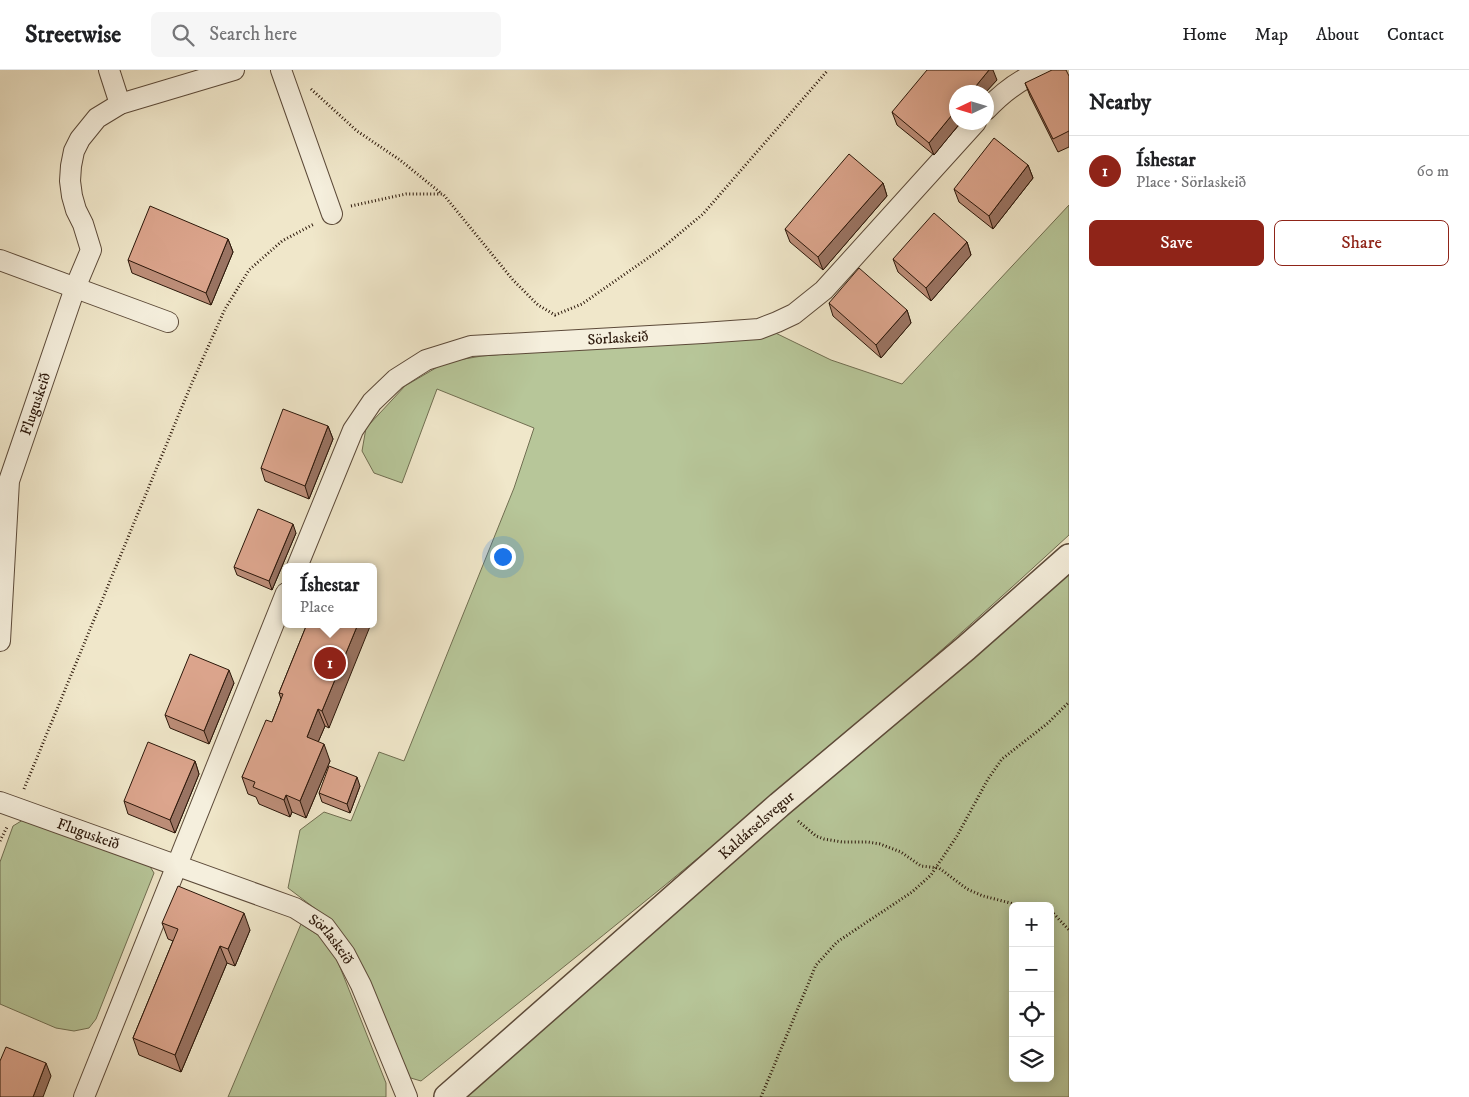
<!DOCTYPE html>
<meta charset="utf-8">
<style>
:root{--surface:#fff;--page:#f6f6f6;--text:#202124;--muted:#757577;--line:#e0e0e0;--accent:#8f2418}
body{margin:0;font-family:"IM FELL DW Pica",serif;background:var(--page);color:var(--text)}
.controls{position:absolute;right:15px;bottom:15px;display:grid;overflow:hidden;border-radius:8px;box-shadow:0 2px 12px #0003}
.controls button{width:45px;height:45px;display:grid;place-items:center;padding:0;border:0;border-bottom:1px solid var(--line);background:var(--surface);color:var(--text);font:25px sans-serif}
.compass{position:absolute;left:949px;top:15px;width:45px;height:45px;border-radius:50%;background:var(--surface);box-shadow:0 2px 12px #0003;rotate:266deg}
.you{position:absolute;left:502px;top:486px;width:18px;height:18px;margin:-12px;border:4px solid #fff;border-radius:50%;background:#1a73e8;box-shadow:0 0 0 8px #1a73e833}
.badge{display:grid;place-items:center;width:32px;height:32px;border-radius:50%;background:var(--accent);color:#fff;font-size:16px;font-weight:700}
.pin{position:absolute;translate:-50% -50%;border:2px solid #fff;box-shadow:0 1px 5px #0006}
.popup{position:absolute;left:282px;top:493px;width:95px;height:65px;box-sizing:border-box;display:grid;place-content:center;border-radius:8px;background:var(--surface);filter:drop-shadow(0 1px 4px #0005);font-size:16px;white-space:nowrap;color:var(--muted)}
.popup b{font-size:19px;color:var(--text)}
.popup::after{content:'';position:absolute;left:50%;top:100%;margin-left:-10px;border:10px solid transparent;border-top-color:var(--surface)}
.list{margin:0;padding:0;list-style:none}
h2{display:flex;justify-content:space-between;align-items:center;height:65px;margin:0;padding:0 20px;font-size:21px}
h2 small{font-size:16px;font-weight:400;color:var(--muted)}
.list li{display:grid;grid-template-columns:32px 1fr auto;gap:15px;align-items:center;box-sizing:border-box;height:70px;padding:0 20px;border-top:1px solid var(--line)}
.list b{display:block;font-size:19px;white-space:nowrap}
.list p{margin:0;font-size:16px;white-space:nowrap;color:var(--muted)}
.list em{font-size:16px;font-style:normal;color:var(--muted)}
.actions{display:flex;gap:10px;padding:15px 20px}
.actions a{flex:1;padding:11px 0;border:1px solid var(--accent);border-radius:8px;text-align:center;font-size:18px;color:var(--accent)}
.actions .main{background:var(--accent);color:#fff}
.icon{flex:none;width:28px;height:28px;fill:none;stroke:currentColor;stroke-width:2;stroke-linecap:round;stroke-linejoin:round}
.map{position:relative;flex:none;width:1069px;height:1027px;overflow:hidden}
header{display:flex;align-items:center;gap:30px;box-sizing:border-box;height:70px;padding:0 25px;background:var(--surface);border-bottom:1px solid var(--line)}
header strong{font-size:24px}
nav{display:flex;gap:28px;margin-inline-start:auto;font-size:18px}
.search{width:350px;height:45px;background:var(--page);display:flex;align-items:center;gap:12px;box-sizing:border-box;padding:0 18px;border-radius:8px;color:var(--muted);font-size:19px}
main{display:flex}
aside{flex:1;background:var(--surface)}
.map>svg:first-child{display:block}
</style>
<header>
<strong>Streetwise</strong>
<div class="search"><svg class="icon" aria-label="search" viewBox="0 0 24 24"><circle cx="10" cy="10" r="6"/><path d="M15 15l6 6"/></svg>Search here</div>
<nav><a>Home</a><a>Map</a><a>About</a><a>Contact</a></nav>
</header>
<main>
<div class="map">
<svg width="1069" height="1027" viewBox="0 0 1069 1027">
<rect width="100%" height="100%" fill="#f0e7ca"/>
<filter id="stains"><feTurbulence type="fractalNoise" baseFrequency=".004" numOctaves="4"/><feColorMatrix values="0 0 0 0 .2 0 0 0 0 .09 0 0 0 0 .02 0 0 0 .5 -.17"/></filter>
<radialGradient id="worn" r=".72"><stop offset=".6" stop-color="#630" stop-opacity="0"/><stop offset="1" stop-color="#630" stop-opacity=".3"/></radialGradient>
<path fill="#b7c699" stroke="#706e51" fill-rule="evenodd" d="M1069,135V465C938,586 802,703 664,816C583,882 502,946 421,1011L404,1006L392,963L358,889L325,846L288,818L300,760L324,742L351,751L379,682L404,691L514,418L534,358L437,319L402,413L374,403L362,381L366,358L405,316L446,292L482,286L667,270L757,254L831,290L902,314Z
M1069,503V1027H436C649,855 866,686 1069,503ZM1013,836H1050V1008H1013Z
M31,745L146,790L154,803L96,949L89,958L74,961L56,958L0,934V792L13,756Z
M301,854L321,867L336,887L386,1013V1027H228Z"/>
<g fill="none" stroke-linecap="round" stroke-linejoin="round">
<defs>
<g id="minor">
<path d="M109,0L120,34"/>
<path d="M281,0L332,144"/>
<path d="M986,40C1002,23 1021,8 1044,0"/>
<path d="M0,190L168,252"/>
<path id="s1" d="M297,497L353,360L372,332L396,309L426,290L471,276L703,263L759,259L777,252L794,244L824,220L976,52"/>
<path id="s2" d="M0,571L9,411L75,218L91,180L83,154L76,140L72,126L70,111L71,96L74,81L80,69L97,48L120,34L234,0"/>
<path id="s3" d="M0,732L295,838L325,857L345,884L361,915L407,1027"/>
<path d="M84,1027L286,523"/>
</g>
<g id="tertiary">
<path id="s4" d="M447,1027L779,735L966,578L1069,487"/>
</g>
</defs>
<use href="#minor" stroke="#5c4a39" stroke-width="22"/>
<use href="#tertiary" stroke="#5c4a39" stroke-width="28"/>
<path stroke="#2a1609" stroke-width="3" stroke-dasharray="1 2.5" stroke-linecap="butt" d="M311,19L357,61L400,90L442,124
M351,136L406,124H443L513,210L538,235L555,245L582,234L661,179L703,144L828,0
M24,719L191,315L225,239L249,200L282,171L314,154
M798,751L816,766L824,769L842,772H868L880,774L901,782L921,796L939,798L967,819L983,826L1022,836
M0,771L7,757
M1050,843L1054,844L1069,860
M761,1027L816,895L837,872L912,822L931,805L957,766L988,709L1002,689L1048,653L1069,632"/>
<use href="#minor" stroke="#f5efdd" stroke-width="20"/>
<use href="#tertiary" stroke="#f5efdd" stroke-width="25"/>
</g>
<path fill="#bd8e79" stroke="#2a1609" d="M1069,6V77L1058,82L1030,26L1025,13Z
M997,10L956,52H961L934,85L897,55L892,42Z
M1028,95L1033,108L993,159L959,132L954,119Z
M883,113L887,126L823,200L790,172L785,159Z
M228,169L233,182L211,235L132,203L128,190Z
M967,172L971,185L931,231L898,202L893,189Z
M829,233L907,240L911,253L881,288L833,246Z
M328,356L333,369L309,429L265,411L261,398Z
M296,463L272,520L237,505L234,497Z
M307,554L329,658L325,656L318,672L330,691L306,748L292,742L290,747L259,734L256,727L248,724L242,707L272,652L281,629L279,623Z
M234,613L209,674L170,658L165,645Z
M195,691L199,704L175,763L128,744L124,731Z
M360,716L350,743L322,732L319,723Z
M162,853L250,860L235,896L227,893L181,1002L139,985L133,968L173,871L168,869Z"/>
<path fill="#9a7463" stroke="#2a1609" d="M989,0H993L997,10L986,22H971Z
M956,40V52H961L934,85L929,73Z
M1028,95L1033,108L993,159L989,146Z
M883,113L887,126L823,200L818,187Z
M228,169L233,182L211,235L206,223Z
M967,172L971,185L931,231L926,218Z
M907,240L911,253L881,288L876,275Z
M328,356L333,369L309,429L305,416Z
M293,454L296,463L272,520L269,511Z
M358,554H371L329,658L322,641Z
M229,600L234,613L209,674L204,661Z
M318,639L325,656L313,684L307,667Z
M324,674L330,691L306,748L300,731Z
M195,691L199,704L175,763L170,750Z
M357,707L360,716L350,743L347,734Z
M286,725L292,742L290,747L284,730Z
M244,843L250,860L235,896L228,879Z
M220,876L227,893L181,1002L175,985Z
M46,993L51,1006L43,1027H33Z"/>
<path fill="#dca58d" stroke="#2a1609" d="M927,0H989L971,22H956V40L929,73L892,42Z
M1052,0H1066L1069,6V61L1053,69L1025,13Z
M994,68L1028,95L989,146L954,119Z
M849,84L883,113L818,187L785,159Z
M150,136L228,169L206,223L128,190Z
M934,143L967,172L926,218L893,189Z
M859,198L907,240L876,275L829,233Z
M283,339L328,356L305,416L261,398Z
M258,439L293,454L269,511L234,497Z
M307,554H358L322,641L318,639L307,667L324,674L300,731L286,725L284,730L253,717L255,712L242,707L266,650L272,652L283,624L279,623Z
M190,584L229,600L204,661L165,645Z
M148,672L195,691L170,750L124,731Z
M329,696L357,707L347,734L319,723Z
M178,816L244,843L228,879L220,876L175,985L133,968L178,859L162,853Z
M6,977L46,993L33,1027H0V991Z"/>
<g text-anchor="middle" dominant-baseline="central" stroke-width="5" stroke-linejoin="round" paint-order="stroke">
<g font-size="15" fill="#2a1609" stroke="#f5efdd">
<text stroke="none"><textPath href="#s1" startOffset="445">Sörlaskeið</textPath></text>
<text stroke="none"><textPath href="#s2" startOffset="242">Fluguskeið</textPath></text>
<text stroke="none"><textPath href="#s4" startOffset="412">Kaldárselsvegur</textPath></text>
<text stroke="none"><textPath href="#s3" startOffset="94">Fluguskeið</textPath></text>
<text stroke="none"><textPath href="#s3" startOffset="362">Sörlaskeið</textPath></text>
</g>
</g>
<rect width="100%" height="100%" filter="url(#stains)"/>
<rect width="100%" height="100%" fill="url(#worn)"/>
</svg>
<div class="controls">
<button>+</button>
<button>−</button>
<button><svg class="icon" aria-label="locate" viewBox="0 0 24 24"><circle cx="12" cy="12" r="6"/><path d="M12 2v4M12 18v4M2 12h4M18 12h4"/></svg></button>
<button><svg class="icon" aria-label="layers" viewBox="0 0 24 24"><path d="M12 4l9 5-9 5-9-5zM3 14l9 5 9-5"/></svg></button>
</div>
<svg class="compass" viewBox="-18 -18 36 36"><path d="M0-13l5 13h-10z" fill="#e53935"/><path d="M0 13l5-13h-10z" fill="#757577"/></svg>
<div class="you"></div>
<div class="pin badge" style="left:330px;top:593px">1</div>
<div class="popup"><b>Íshestar</b>Place</div>
</div>
<aside>
<h2>Nearby<small></small></h2>
<ul class="list">
<li><span class="badge">1</span><div><b>Íshestar</b><p>Place · Sörlaskeið</p></div><em>60 m</em></li>
</ul>
<div class="actions"><a class="main">Save</a><a>Share</a></div>
</aside>
</main>
